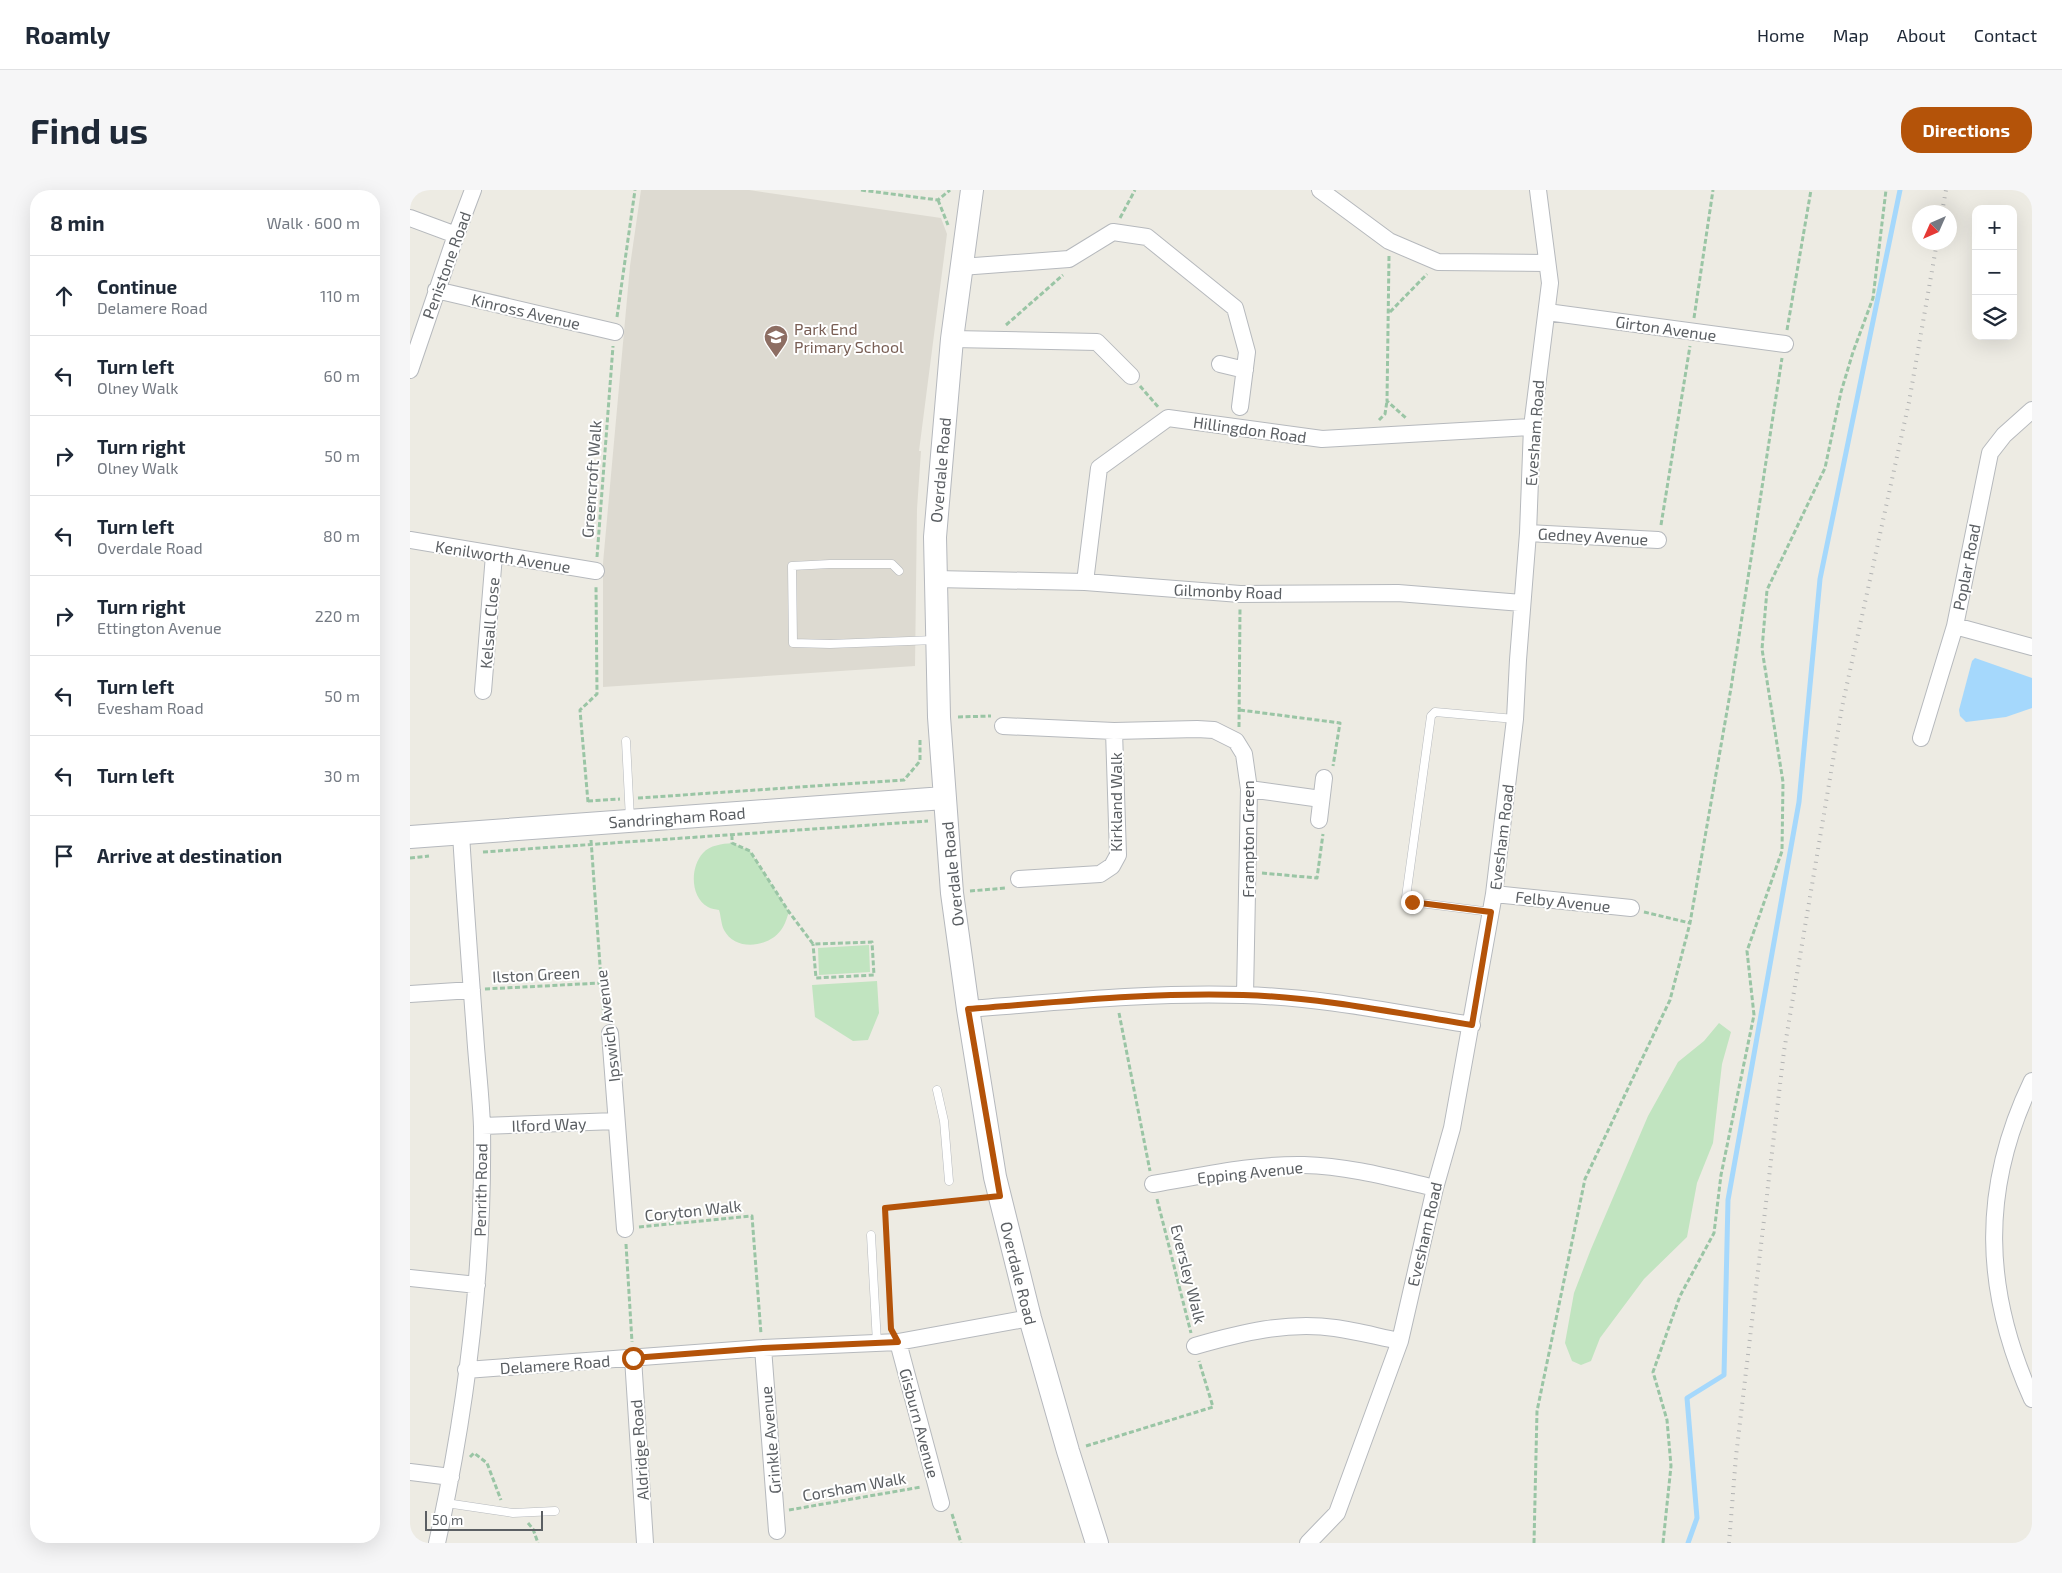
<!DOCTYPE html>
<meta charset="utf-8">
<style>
:root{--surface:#fff;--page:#f6f6f7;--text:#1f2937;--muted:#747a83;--line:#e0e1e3;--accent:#b45309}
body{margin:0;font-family:"Exo 2",sans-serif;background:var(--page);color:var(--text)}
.controls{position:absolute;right:15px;top:15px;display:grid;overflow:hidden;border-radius:10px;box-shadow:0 5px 20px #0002}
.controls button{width:45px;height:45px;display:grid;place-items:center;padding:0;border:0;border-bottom:1px solid var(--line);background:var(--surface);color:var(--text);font:25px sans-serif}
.compass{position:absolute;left:1502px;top:15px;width:45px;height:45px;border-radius:50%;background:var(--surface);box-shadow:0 5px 20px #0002;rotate:225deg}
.scale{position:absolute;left:15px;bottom:12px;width:118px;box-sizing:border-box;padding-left:5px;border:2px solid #5b5f63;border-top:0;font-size:14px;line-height:18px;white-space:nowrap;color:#5b5f63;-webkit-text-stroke:4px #fff;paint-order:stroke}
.stop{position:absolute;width:15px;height:15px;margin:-11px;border:4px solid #b45309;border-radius:50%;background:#fff}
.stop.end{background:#b45309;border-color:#fff;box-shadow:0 1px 5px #0008}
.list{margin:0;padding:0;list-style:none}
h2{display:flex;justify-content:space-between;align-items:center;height:65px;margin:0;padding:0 20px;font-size:21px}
h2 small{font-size:16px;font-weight:400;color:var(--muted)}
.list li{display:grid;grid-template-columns:32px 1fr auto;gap:15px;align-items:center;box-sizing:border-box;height:80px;padding:0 20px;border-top:1px solid var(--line)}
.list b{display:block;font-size:19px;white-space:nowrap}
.list p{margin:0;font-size:16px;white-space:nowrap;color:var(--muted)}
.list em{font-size:16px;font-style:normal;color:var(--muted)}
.icon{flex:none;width:28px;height:28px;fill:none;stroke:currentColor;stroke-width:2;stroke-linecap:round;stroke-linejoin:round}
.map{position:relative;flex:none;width:1622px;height:1353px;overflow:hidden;border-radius:20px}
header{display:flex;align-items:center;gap:30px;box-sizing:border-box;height:70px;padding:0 25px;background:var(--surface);border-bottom:1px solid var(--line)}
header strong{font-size:24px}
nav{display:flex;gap:28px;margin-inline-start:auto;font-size:18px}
.intro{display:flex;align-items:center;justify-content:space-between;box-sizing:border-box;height:120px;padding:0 30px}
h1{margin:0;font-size:35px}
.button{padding:12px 22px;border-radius:20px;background:var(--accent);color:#fff;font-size:18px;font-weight:700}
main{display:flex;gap:30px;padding:0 30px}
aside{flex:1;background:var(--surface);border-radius:20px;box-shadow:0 5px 20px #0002}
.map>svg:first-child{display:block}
</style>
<header>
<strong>Roamly</strong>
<nav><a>Home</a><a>Map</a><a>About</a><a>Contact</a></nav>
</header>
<div class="intro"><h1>Find us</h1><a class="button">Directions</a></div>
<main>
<aside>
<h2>8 min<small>Walk · 600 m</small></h2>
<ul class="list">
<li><svg class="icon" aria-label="ahead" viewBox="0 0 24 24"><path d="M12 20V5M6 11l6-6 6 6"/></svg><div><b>Continue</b><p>Delamere Road</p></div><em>110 m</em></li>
<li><svg class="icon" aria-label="left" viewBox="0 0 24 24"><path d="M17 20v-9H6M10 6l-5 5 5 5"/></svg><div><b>Turn left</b><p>Olney Walk</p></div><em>60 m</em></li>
<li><svg class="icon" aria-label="right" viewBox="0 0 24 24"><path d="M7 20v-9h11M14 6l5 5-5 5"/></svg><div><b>Turn right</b><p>Olney Walk</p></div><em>50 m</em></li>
<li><svg class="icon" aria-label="left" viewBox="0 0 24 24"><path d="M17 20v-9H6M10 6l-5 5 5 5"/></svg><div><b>Turn left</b><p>Overdale Road</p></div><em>80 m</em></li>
<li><svg class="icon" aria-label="right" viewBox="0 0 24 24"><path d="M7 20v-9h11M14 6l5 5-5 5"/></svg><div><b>Turn right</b><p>Ettington Avenue</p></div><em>220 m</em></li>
<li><svg class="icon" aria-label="left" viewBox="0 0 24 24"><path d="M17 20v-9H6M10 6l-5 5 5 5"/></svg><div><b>Turn left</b><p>Evesham Road</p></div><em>50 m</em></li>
<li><svg class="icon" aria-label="left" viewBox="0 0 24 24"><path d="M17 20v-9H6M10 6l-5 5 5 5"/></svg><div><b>Turn left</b></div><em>30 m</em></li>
<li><svg class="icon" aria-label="arrive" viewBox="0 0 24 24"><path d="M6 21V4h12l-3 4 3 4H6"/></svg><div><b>Arrive at destination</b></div></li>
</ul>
</aside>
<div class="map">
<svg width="1622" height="1353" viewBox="0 0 1622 1353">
<rect width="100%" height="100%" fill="#edebe3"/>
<path fill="#dddad1" d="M231,0H339L531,28L537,44L509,261H511L507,319L505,476L193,497V373L220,76Z"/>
<path fill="#c1e4c0" d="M322,653L340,661L379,722C377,727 376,732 373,737C362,757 326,763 314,740C311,734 311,726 309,720C306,719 301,719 298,717C280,707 280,677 293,663C300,655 312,654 322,653Z
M459,755L460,782L409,785L408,758Z
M467,791L469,823L458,850L443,851L405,827L402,795Z
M1309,833L1321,842L1312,874L1303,953L1287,993L1277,1047L1234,1089L1190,1148L1181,1171L1171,1175L1162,1171L1155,1153L1164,1103L1181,1059L1238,926L1268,872L1294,851Z"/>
<path fill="#a5d8fc" d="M1565,468L1622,488V518L1596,527L1556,532L1550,526L1549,520L1562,471Z"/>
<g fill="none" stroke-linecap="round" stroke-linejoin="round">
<path stroke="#a5d8fc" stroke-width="5" d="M1278,1353L1287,1328L1277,1208L1314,1185L1318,1010L1389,612L1410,389L1490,0"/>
<defs>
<path id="lane" d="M489,381L482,374H420L382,376L383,453L420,454L525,450
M216,551L220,629
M1081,722L1002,712L996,707L1021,526L1025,522L1105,529
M527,900L534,931L539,991
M461,1045L467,1153
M36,1313L103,1323L145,1321"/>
<path id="street" d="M910,0L979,51L1028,72L1137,73
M0,28L46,45
M551,77L659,69L703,42L737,47L825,118L837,162L830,217
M26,100L205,142
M1137,122L1375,154
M542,149L687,152L721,186
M810,174L835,180
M0,180L46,45L63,0
M1118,343L1248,350
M0,350L186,381
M525,389L675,392L830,404L988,403L1112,413
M675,392L689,278L758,228L912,249L1122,237
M1545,436L1622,457
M73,501L84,365
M593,536L704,541L787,539L804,540L826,551L834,564L839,599L835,805
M1511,548L1545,436L1580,263L1594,245L1622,220
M839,599L911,609
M909,630L914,588
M609,689L690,684L702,676L708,665L704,541
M1084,704L1221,718
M0,804L62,800
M558,819C649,812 741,802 833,805C910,807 986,823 1062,835
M200,843L215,1039
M1622,891C1570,999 1573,1100 1622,1209
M72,936L206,931
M743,994C792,986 843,974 894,975C938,976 982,988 1025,998
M0,1088L67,1095
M488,1152L531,1313
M785,1156C830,1143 878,1131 925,1138C947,1141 969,1147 990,1151
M353,1158L367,1341
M223,1168L235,1353
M56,1180L353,1158L488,1152L620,1128
M0,1282L41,1287
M27,1353C57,1217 74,1077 72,937C71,906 67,875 65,843C60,777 55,710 51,644
M898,1353L927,1323L990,1151L1025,998L1042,938L1084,704L1105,529L1108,470L1118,343L1122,237L1140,93L1128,0"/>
<path id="secondary" d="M562,0L542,149L525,347L529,527L542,703L558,819L585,987L620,1128L658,1261L687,1353
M0,647L534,608"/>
</defs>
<use href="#lane" stroke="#b6b9bd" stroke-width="9"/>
<use href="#street" stroke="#b6b9bd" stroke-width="18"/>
<use href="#secondary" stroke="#b5b8bd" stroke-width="24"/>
<path stroke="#9ac5a5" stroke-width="3" stroke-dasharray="5 2.5" stroke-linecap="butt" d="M451,0L528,10L540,0
M528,10L538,35
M710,28L725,0
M979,66L977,211L997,229
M980,122L1017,84
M207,127L225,0
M1284,128L1303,0
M596,135L653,85
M1377,140L1401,0
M730,196L749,218
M969,230L975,224L977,211
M1251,335L1280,156
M187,367L203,156
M830,520L930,533L923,576
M548,527L581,526
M829,537L830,418
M228,608L494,590L510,571V549
M178,611L210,609
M178,612L170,520L187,504L186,395
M322,645V653L340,661L379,722L403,754L462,752L464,785L406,788L403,754
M181,650L194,831
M73,662L518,631
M0,668L19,666
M852,683L907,688L913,644
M560,701L596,698
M1234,722L1280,733
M75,799L191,793
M709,823L740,981
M747,1009L781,1143
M229,1037L342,1026L351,1144
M216,1054L222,1152
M481,1138L475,1018L573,1008
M676,1256L803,1217L789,1171
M60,1267L64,1263L77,1273L91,1310
M379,1320L511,1297
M542,1324L551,1353
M118,1333L123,1339L128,1353
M1124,1353L1127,1221L1175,989L1260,810L1280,733L1321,498L1372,168
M1253,1353L1261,1276L1257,1230L1243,1182L1270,1106L1304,1043L1311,985L1344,825L1337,761L1372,661L1373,592L1352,459L1357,400L1415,278L1431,202L1443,162L1463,108L1476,0"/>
<use href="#lane" stroke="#fff" stroke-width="8"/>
<use href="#street" stroke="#fff" stroke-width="16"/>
<use href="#secondary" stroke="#fff" stroke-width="22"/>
<path stroke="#b2b3b3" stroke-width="4" stroke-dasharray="1 6" stroke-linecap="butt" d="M1532,22L1536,0
M1319,1353L1326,1266L1374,861L1432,517L1499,212L1527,52"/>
</g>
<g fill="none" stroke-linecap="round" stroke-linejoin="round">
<path stroke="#b45309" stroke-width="6" d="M223,1168L353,1158L488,1152L481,1139L475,1018L590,1006L558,819C649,812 741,802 833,805C909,807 987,823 1062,835L1081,722L1002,712"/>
</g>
<defs>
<symbol id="school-pin" viewBox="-11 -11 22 30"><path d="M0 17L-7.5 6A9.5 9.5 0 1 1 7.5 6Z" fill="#8d6e63" stroke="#fff"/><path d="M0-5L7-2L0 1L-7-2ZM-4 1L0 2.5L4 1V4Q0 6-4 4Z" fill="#fff"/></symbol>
</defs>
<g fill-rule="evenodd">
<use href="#school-pin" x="352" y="133" width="28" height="38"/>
</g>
<g text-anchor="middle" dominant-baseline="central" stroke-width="4" stroke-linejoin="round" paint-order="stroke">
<g font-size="16" fill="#5b5f63" stroke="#fff">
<text transform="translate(36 75) rotate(-70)">Penistone Road</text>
<text transform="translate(116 121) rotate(13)">Kinross Avenue</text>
<text transform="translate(1256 138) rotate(8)">Girton Avenue</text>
<text transform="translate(840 239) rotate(8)">Hillingdon Road</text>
<text transform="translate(1124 243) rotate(-86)">Evesham Road</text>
<text transform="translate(530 280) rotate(-85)">Overdale Road</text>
<text transform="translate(181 289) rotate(-86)">Greencroft Walk</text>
<text transform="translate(1183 346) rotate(3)">Gedney Avenue</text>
<text transform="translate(93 366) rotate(9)">Kenilworth Avenue</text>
<text transform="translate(1556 377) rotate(-79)">Poplar Road</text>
<text transform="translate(818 401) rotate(2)">Gilmonby Road</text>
<text transform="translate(79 433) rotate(-85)">Kelsall Close</text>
<text transform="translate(705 612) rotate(-90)">Kirkland Walk</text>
<text transform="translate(267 627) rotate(-4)">Sandringham Road</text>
<text transform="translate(1091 647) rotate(-83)">Evesham Road</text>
<text transform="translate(837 649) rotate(-90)">Frampton Green</text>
<text transform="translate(542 684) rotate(-96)">Overdale Road</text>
<text transform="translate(1153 711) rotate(6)">Felby Avenue</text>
<text transform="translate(126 784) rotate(-3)">Ilston Green</text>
<text transform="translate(197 836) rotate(-97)">Ipswich Avenue</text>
<text transform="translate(139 934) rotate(-2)">Ilford Way</text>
<text transform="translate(840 982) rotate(-6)">Epping Avenue</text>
<text transform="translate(70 1000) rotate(-89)">Penrith Road</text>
<text transform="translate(283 1020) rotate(-6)">Coryton Walk</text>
<text transform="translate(1014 1044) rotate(-77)">Evesham Road</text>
<text transform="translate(609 1083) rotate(76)">Overdale Road</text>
<text transform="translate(779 1084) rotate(76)">Eversley Walk</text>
<text transform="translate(145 1174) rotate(-4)">Delamere Road</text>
<text transform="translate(510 1233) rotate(75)">Gisburn Avenue</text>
<text transform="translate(360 1250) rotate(-95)">Grinkle Avenue</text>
<text transform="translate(229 1260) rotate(-94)">Aldridge Road</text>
<text transform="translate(444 1296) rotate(-10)">Corsham Walk</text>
</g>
<g font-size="16" fill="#785e54" stroke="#fff" text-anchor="start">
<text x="384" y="138">Park End<tspan x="384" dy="18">Primary School</tspan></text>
</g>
</g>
</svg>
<div class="controls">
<button>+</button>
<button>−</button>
<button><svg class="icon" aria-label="layers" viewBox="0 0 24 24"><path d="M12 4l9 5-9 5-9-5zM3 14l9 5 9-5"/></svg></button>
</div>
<svg class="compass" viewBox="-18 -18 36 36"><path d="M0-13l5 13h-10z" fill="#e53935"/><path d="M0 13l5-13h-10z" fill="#747a83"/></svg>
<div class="scale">50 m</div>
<div class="stop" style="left:223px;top:1168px"></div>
<div class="stop end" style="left:1002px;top:712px"></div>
</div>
</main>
